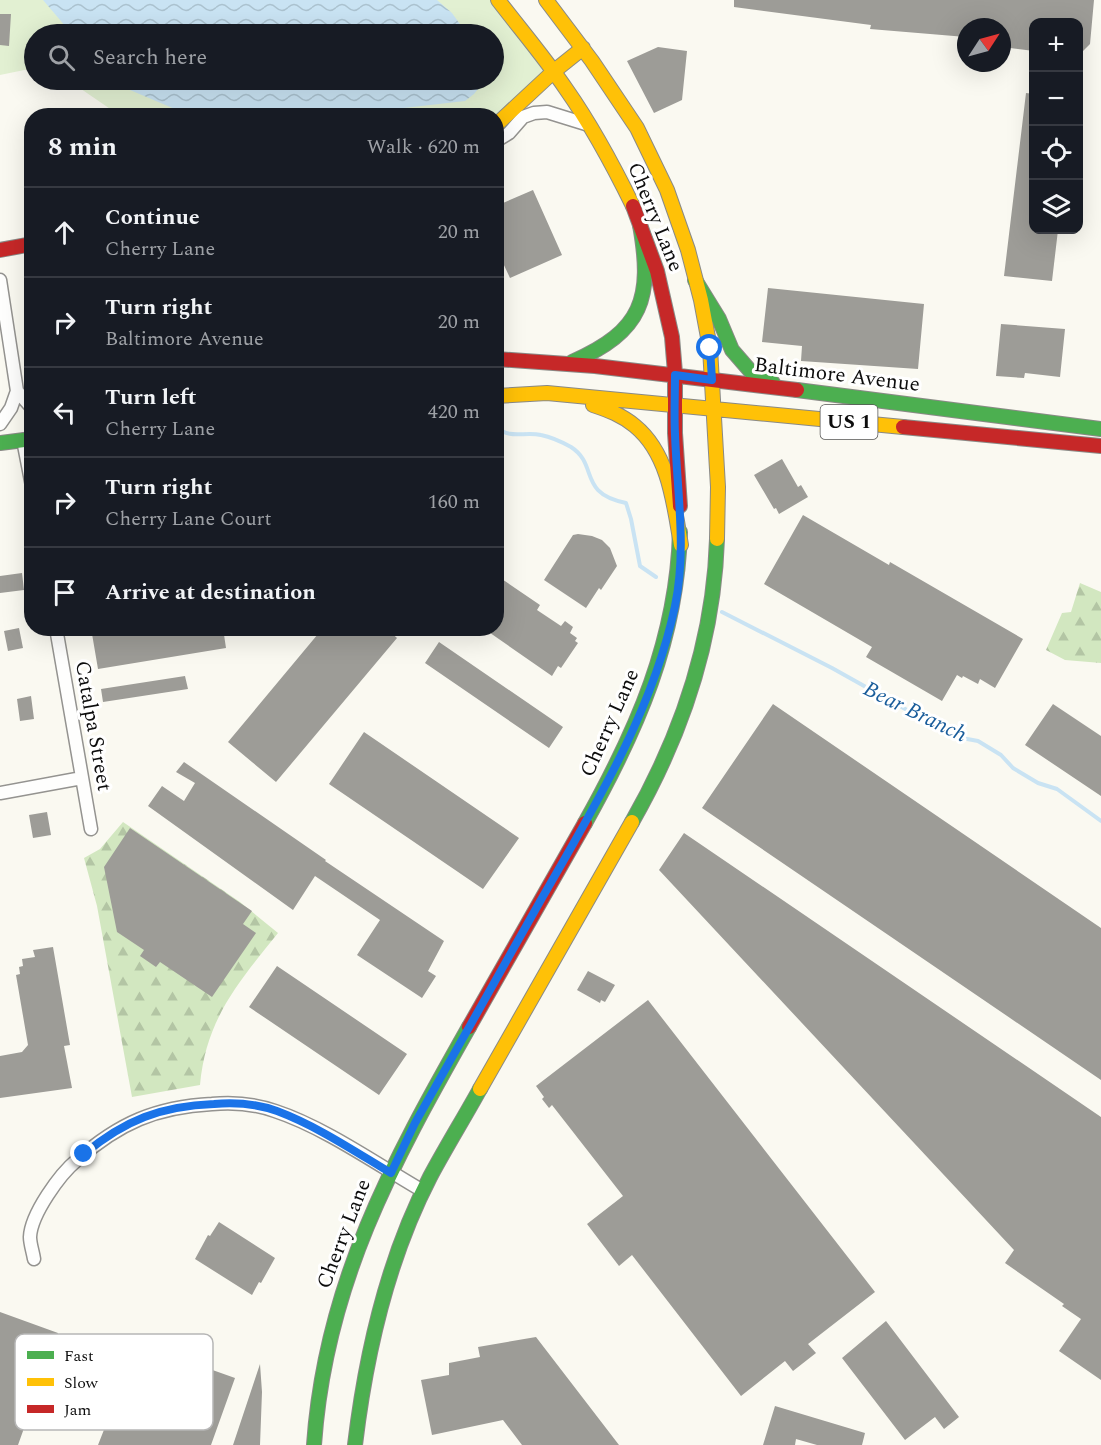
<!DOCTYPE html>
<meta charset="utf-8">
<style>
:root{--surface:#171b24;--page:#20242c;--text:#f1f3f6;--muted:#9ea1a6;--line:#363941}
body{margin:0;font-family:Spectral,serif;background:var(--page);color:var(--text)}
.controls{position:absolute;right:18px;top:18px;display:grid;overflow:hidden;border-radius:12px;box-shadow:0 6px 24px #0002}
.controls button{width:54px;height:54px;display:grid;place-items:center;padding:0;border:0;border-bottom:2px solid var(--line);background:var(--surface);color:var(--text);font:30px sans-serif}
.compass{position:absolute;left:957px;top:18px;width:54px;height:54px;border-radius:50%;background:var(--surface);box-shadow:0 6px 24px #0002;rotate:54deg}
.stop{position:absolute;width:18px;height:18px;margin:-14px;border:4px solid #1a73e8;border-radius:50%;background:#fff}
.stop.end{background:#1a73e8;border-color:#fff;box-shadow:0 2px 6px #0008}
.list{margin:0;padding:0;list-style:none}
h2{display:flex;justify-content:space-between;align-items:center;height:78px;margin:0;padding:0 24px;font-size:26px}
h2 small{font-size:20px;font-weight:400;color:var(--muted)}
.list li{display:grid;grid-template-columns:39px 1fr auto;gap:18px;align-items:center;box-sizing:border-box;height:90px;padding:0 24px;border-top:2px solid var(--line)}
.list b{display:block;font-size:22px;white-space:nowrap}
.list p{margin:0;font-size:20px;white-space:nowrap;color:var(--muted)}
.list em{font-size:20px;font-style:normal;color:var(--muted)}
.icon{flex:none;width:33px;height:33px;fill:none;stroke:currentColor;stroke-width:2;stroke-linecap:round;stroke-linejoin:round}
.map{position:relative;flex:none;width:1101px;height:1445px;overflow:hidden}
.search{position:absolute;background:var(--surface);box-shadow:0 6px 24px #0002;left:24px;top:24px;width:480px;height:66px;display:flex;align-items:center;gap:15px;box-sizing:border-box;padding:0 21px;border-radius:33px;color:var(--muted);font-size:22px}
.panel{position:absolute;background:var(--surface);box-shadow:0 6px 24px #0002;left:24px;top:108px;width:480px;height:528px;border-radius:24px}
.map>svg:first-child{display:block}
</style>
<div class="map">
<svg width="1101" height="1445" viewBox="0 0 1101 1445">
<defs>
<pattern id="forest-firs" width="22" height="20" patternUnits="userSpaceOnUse" patternTransform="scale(1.5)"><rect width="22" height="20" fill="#d2e7c0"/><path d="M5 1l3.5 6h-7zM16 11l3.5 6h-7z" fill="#b3c5a4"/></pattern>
<pattern id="water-waves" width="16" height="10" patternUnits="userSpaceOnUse" patternTransform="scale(1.5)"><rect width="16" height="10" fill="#c9e3f3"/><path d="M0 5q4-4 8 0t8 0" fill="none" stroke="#abc2cf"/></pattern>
</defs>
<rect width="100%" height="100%" fill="#faf9f1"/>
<path fill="#e2f0d2" d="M0,0H501L553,72L496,116L119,115L68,80H494V34H34V68L0,75Z"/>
<path fill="url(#forest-firs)" d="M1080,583L1101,592V663L1065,660L1046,650L1062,613L1071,612Z
M123,822L240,902L278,933C238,983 206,1019 200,1085L132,1097L97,906L84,858L100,849Z"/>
<path fill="url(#water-waves)" d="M43,0H437L452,13L467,34H72Z
M119,80H485L474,94L465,101L334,116L189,115L130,90Z"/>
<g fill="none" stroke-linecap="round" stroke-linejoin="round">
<path stroke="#c9e3f3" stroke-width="4" d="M496,427C511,440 524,431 541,435C551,437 562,442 571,447C599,465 577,493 626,503L631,519L640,566L656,577
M722,612L832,668L932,724L962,738L978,741L1001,755L1013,768L1038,783L1057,789L1101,821"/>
</g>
<path fill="#9d9c97" d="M734,0H1094L1090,44L1078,56V22H1034V51L1002,47V27H966V37L870,29L871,25L734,7Z
M0,14H11L9,46L0,45Z
M658,47L687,51L682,100L654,113L627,61Z
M1026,93L1034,94V230H1058L1052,281L1004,276Z
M533,190L562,255L510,278L496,248V206Z
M768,288L924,304L918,369L801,361L802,346L762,342Z
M1001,324L1065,329L1060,377L1025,373L1024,378L996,376Z
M782,459L798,487L801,485L808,497L779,514L776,508L774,509L754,475Z
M803,515L889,565L890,562L1023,639L995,688L980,679L978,684L963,676L962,678L957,675L942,701L866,657L872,647L764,584Z
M578,534L592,536L602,540L610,548L617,566L601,590L599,588L586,608L544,580L573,535Z
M22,573L24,590L0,593V576Z
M496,575L540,605L537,610L561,626L565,621L573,627L570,633L577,638L575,641L578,643L561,668L558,666L552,676L483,628H496Z
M19,628L23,648L8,651L4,631Z
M91,628H223L226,648L98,669Z
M323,628H386L397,638L276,782L228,742Z
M439,642L563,727L549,748L425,663Z
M185,676L188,689L103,702L101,689Z
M31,696L34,719L20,721L17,699Z
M773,704L1101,928V1080L702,808Z
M1053,704L1101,736V796L1025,745Z
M364,732L519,838L483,889L329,784Z
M184,762L326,860L325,861L444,941L428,971L436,976L422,998L357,955L380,920L315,876L293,910L148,806L162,786L184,801L195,783L176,772Z
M47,812L51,835L33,838L29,815Z
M130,828L252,911L243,924L256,933L212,997L160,962L156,967L140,956L144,950L117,932L104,867Z
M684,833L1101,1117V1380L1059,1351L1081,1319L1062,1306L1064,1304L1005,1263L1014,1250L659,870Z
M53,947L70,1045L64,1046L72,1088L0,1098V1056L22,1052L28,1045L16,975L20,974L19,967L23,966L22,959L35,957L33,950Z
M277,966L407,1054L379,1095L249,1007Z
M588,971L615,985L605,1002L601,1000L600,1003L577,990Z
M648,1000L875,1292L808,1344L816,1353L793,1371L785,1361L741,1396L632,1255L619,1266L587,1224L623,1196L552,1105L549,1108L542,1099L544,1097L536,1086Z
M219,1222L275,1258L261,1283L259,1282L252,1295L195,1259L208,1235L210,1236Z
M0,1312L58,1333L18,1445H0Z
M886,1321L959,1417L944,1429L935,1417L905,1440L842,1358Z
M536,1337L619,1445H522L503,1420L432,1435L421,1380L449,1375V1363L480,1357L478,1347Z
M171,1345L194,1353L190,1362L235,1378L211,1445H98L135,1351L165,1362Z
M260,1364L262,1392L260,1445H233Z
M775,1406L865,1433L862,1445H817L796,1439L795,1445H763Z"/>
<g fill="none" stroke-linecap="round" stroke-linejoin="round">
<defs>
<path id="street" d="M496,141L509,133L523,117L534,113L547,112L589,125
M0,280L17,391L32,408
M0,424L11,408L17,391
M23,440L32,486
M56,628L91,829
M0,793L82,778
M34,1259C33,1252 30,1244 30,1237C31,1214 60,1174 77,1160C119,1123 156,1107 212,1104C233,1102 255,1104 275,1111C324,1127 378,1165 423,1191"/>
<path id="fast" d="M695,280L719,319L732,350L752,373L773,383
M572,362C643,331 653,298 640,225
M797,390L1101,429
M0,443L32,439
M632,822C681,736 714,639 717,539
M585,823C637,730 677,640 680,532
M314,1445C325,1285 392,1163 469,1027
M355,1445C366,1353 387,1260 430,1177C446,1147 464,1118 480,1089"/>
<path id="slow" d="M498,0C521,30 545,58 566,89C592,126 613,165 633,206
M546,0L592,61L637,128L667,190L688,250L701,300L710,348L718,487L717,539
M496,125L553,72L583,48
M496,396L547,393L903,427
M593,405C608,410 622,415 635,426C669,454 674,504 681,545
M480,1089L632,822"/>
<path id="jam" d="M633,206L657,271L672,337L675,373V433L680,506
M0,250L32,244
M496,359L595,366L797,390
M903,427L1101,446
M469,1027L585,823"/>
</defs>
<use href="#street" stroke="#949390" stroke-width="15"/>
<use href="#fast" stroke="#8a8a86" stroke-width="16"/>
<use href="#slow" stroke="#8a8a86" stroke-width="16"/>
<use href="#jam" stroke="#8a8a86" stroke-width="16"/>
<use href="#street" stroke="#fefefd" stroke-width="12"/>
<use href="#fast" stroke="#4caf50" stroke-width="14"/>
<use href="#slow" stroke="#ffc107" stroke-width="14"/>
<use href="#jam" stroke="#c62828" stroke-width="14"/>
</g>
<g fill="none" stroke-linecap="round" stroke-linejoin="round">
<path stroke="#1a73e8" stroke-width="8" d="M84,1154C125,1120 161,1106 214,1104C235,1102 257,1104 277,1111C317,1126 354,1151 391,1173L415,1123C457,1048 499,973 542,898C595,806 653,711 675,606C687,549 677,492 675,434C674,415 675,395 675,375L712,380L710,348"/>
</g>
<g text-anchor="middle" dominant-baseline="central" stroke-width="6" stroke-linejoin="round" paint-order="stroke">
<rect fill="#fff" stroke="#565656" stroke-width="1.5" x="820.5" y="405" width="57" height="34" rx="4.5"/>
<g font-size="20" font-weight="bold" fill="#0d0d0d">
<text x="849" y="422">US 1</text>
</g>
<g font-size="21" fill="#0d0d0d" stroke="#fff">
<text transform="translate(655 217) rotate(68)">Cherry Lane</text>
<text transform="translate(837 375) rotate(7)">Baltimore Avenue</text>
<text transform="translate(610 723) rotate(-66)">Cherry Lane</text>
<text transform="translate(93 726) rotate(80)">Catalpa Street</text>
<text transform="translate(344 1234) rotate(-69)">Cherry Lane</text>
</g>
<g font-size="22" font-style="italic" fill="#1a5d9b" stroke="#fff">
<text transform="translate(915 712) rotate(26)">Bear Branch</text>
</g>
</g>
<rect x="15" y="1334" width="198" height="96" rx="9" fill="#fff" stroke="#b6b6b6" stroke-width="1.5"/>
<rect x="27" y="1351" width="27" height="8" fill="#4caf50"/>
<rect x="27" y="1378" width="27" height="8" fill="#ffc107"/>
<rect x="27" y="1405" width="27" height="8" fill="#c62828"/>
<g font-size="16" fill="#0d0d0d">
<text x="64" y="1361">Fast</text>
<text x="64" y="1388">Slow</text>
<text x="64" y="1415">Jam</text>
</g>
</svg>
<div class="controls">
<button>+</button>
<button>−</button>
<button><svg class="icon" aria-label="locate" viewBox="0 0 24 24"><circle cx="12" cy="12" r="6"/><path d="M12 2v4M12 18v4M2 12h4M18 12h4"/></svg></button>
<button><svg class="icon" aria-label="layers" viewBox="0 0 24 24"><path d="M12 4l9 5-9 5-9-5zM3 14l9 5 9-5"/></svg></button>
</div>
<svg class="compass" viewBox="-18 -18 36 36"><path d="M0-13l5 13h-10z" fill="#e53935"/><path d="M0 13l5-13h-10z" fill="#9ea1a6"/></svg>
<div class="stop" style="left:710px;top:348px"></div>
<div class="stop end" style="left:84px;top:1154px"></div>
<div class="search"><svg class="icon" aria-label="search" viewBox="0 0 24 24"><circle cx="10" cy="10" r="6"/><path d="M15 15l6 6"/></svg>Search here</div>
<section class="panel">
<h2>8 min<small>Walk · 620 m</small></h2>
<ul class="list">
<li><svg class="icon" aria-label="ahead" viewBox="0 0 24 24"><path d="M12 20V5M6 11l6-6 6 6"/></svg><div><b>Continue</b><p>Cherry Lane</p></div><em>20 m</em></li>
<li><svg class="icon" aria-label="right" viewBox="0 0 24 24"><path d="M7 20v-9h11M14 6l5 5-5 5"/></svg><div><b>Turn right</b><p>Baltimore Avenue</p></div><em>20 m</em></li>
<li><svg class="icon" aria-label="left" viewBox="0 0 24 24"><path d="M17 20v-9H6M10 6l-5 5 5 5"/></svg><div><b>Turn left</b><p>Cherry Lane</p></div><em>420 m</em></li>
<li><svg class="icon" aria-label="right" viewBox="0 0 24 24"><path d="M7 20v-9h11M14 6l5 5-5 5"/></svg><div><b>Turn right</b><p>Cherry Lane Court</p></div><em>160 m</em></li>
<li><svg class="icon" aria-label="arrive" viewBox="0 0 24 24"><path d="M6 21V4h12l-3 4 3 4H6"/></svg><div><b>Arrive at destination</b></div></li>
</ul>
</section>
</div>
